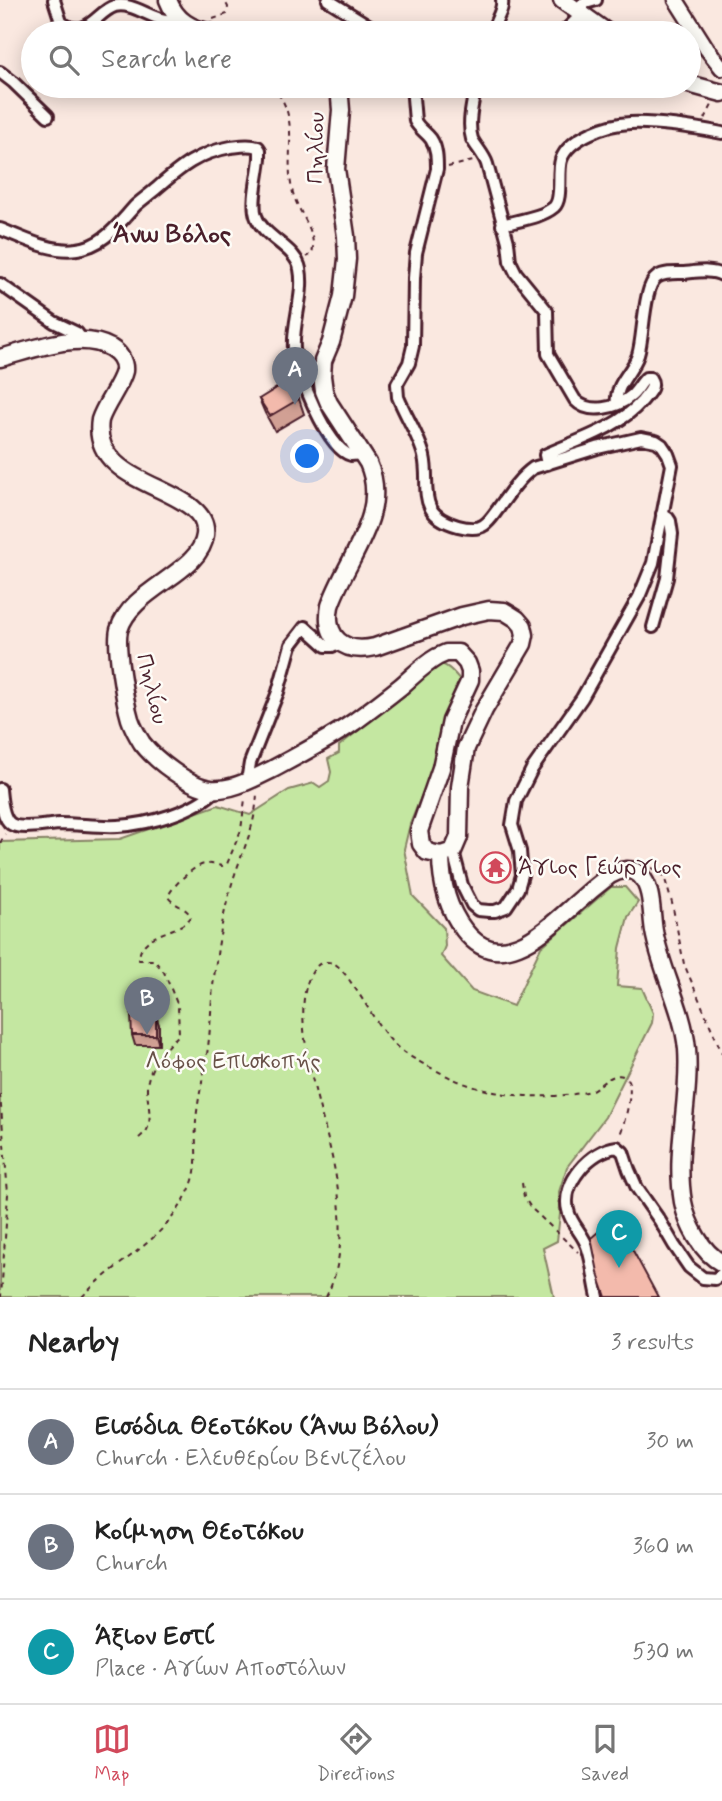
<!DOCTYPE html>
<meta charset="utf-8">
<style>
:root{--surface:#fff;--page:#f6f6f6;--text:#222;--muted:#767676;--line:#e0e0e0;--accent:#d1495b}
body{margin:0;font-family:Mynerve,sans-serif;background:var(--page);color:var(--text)}
.you{position:absolute;left:308px;top:457px;width:24px;height:24px;margin:-18px;border:5px solid #fff;border-radius:50%;background:#1a73e8;box-shadow:0 0 0 10px #1a73e833}
.badge{display:grid;place-items:center;width:46px;height:46px;border-radius:50%;background:var(--accent);color:#fff;font-size:23px;font-weight:700}
.pin{position:absolute;translate:-50% -58px;filter:drop-shadow(0 2px 4px #0008)}
.pin::after{content:'';position:absolute;top:37px;width:24px;height:21px;background:inherit;clip-path:polygon(0 0,100% 0,50% 100%)}
.list{margin:0;padding:0;list-style:none}
h2{display:flex;justify-content:space-between;align-items:center;height:91px;margin:0;padding:0 28px;font-size:30px}
h2 small{font-size:23px;font-weight:400;color:var(--muted)}
.list li{display:grid;grid-template-columns:46px 1fr auto;gap:21px;align-items:center;box-sizing:border-box;height:105px;padding:0 28px;border-top:2px solid var(--line)}
.list b{display:block;font-size:26px;white-space:nowrap}
.list p{margin:0;font-size:23px;white-space:nowrap;color:var(--muted)}
.list em{font-size:23px;font-style:normal;color:var(--muted)}
.icon{flex:none;width:38px;height:38px;fill:none;stroke:currentColor;stroke-width:2;stroke-linecap:round;stroke-linejoin:round}
.map{position:relative;flex:none;width:722px;height:1297px;overflow:hidden}
.search{position:absolute;background:var(--surface);box-shadow:0 4px 18px #0003;left:21px;right:21px;top:21px;height:77px;display:flex;align-items:center;gap:18px;box-sizing:border-box;padding:0 24px;border-radius:38px;color:var(--muted);font-size:26px}
.sheet{height:406px;background:var(--surface)}
nav{display:flex;justify-content:space-around;align-items:center;box-sizing:border-box;height:98px;border-top:2px solid var(--line);background:var(--surface);font-size:19px;color:var(--muted)}
nav a{display:grid;justify-items:center;gap:4px}
nav .on{color:var(--accent)}
.map>svg:first-child{display:block}
</style>
<div class="map">
<svg width="722" height="1297" viewBox="0 0 722 1297">
<rect width="100%" height="100%" fill="#fae8e0"/>
<filter id="ink" filterUnits="userSpaceOnUse"><feTurbulence type="fractalNoise" baseFrequency=".0143" numOctaves="2"/><feDisplacementMap in="SourceGraphic" scale="14" xChannelSelector="R" yChannelSelector="G"/><feConvolveMatrix kernelMatrix="1 2 1 2 8 2 1 2 1" color-interpolation-filters="sRGB"/></filter>
<g filter="url(#ink)">
<path fill="#c4e7a1" stroke="#878366" stroke-width="2" d="M436,663C448,664 454,673 461,681L436,760L410,824L404,849L413,896L444,928L445,946L441,956L472,991L513,1006L541,947L611,887H625L638,902L628,917L620,948L617,986L642,988L653,1013L652,1023L605,1117L567,1167L559,1192L560,1214L557,1241L543,1248L554,1297H0V842L120,839L218,805L250,815L289,790L314,783L320,787L329,781L331,772L328,759L339,753V746L385,709L410,691L412,687Z"/>
<g fill="none" stroke-linecap="round" stroke-linejoin="round">
<defs>
<path id="minor" d="M54,0L61,22C86,42 97,11 115,6C136,1 156,26 181,20
M328,0L381,33
M493,33C494,20 504,12 502,0
M563,33L577,19L582,4L596,0
M0,72L13,82L48,116
M412,86L415,121C419,129 426,132 431,139C437,148 437,159 437,169L416,253L414,278L413,346L409,363L397,384L398,397C406,417 419,436 424,456C431,486 414,514 458,526C466,528 477,530 484,525C490,521 494,514 498,509C508,495 519,478 533,468L597,448L641,438L656,441L662,445L668,454L672,465L653,563L639,597L582,698L532,769L516,801L512,825L520,851L522,875L518,889L506,907L495,911H489L478,910L472,905L462,885L453,851
M476,86C473,101 467,123 472,139C476,147 484,155 487,164L508,242L510,261L516,273L547,311L548,354L575,400C589,415 617,408 631,396C637,391 640,384 646,378H650C656,387 648,393 642,401C617,429 578,440 545,455L547,464
M502,225C518,220 541,218 554,207C563,199 557,173 561,160C569,137 608,124 630,123C656,122 696,128 722,133
M0,229C24,238 51,253 77,249C104,246 119,223 136,205C143,199 150,194 157,188C181,167 198,153 231,147C240,146 249,144 258,147L260,150V158C259,174 251,201 256,216C263,238 296,247 300,269C305,295 292,322 294,349C297,371 327,450 351,455C354,455 359,454 362,453
M0,284L54,322L77,333L82,340
M617,404C614,385 632,373 638,355C644,337 643,286 657,277C665,272 676,273 684,273C696,272 711,269 722,275
M653,627L667,578L672,534L670,521L668,518L662,514
M247,781L250,763L278,692L291,645L305,627L326,646H332L340,642
M0,789C1,799 2,818 11,824C20,830 48,825 59,824C79,824 98,827 118,826C150,824 194,812 217,789
M598,1297C594,1281 593,1264 588,1249C584,1234 571,1225 568,1210C561,1183 591,1150 617,1147L623,1152L629,1170L637,1188L660,1221L674,1245L689,1267L703,1278L715,1279L722,1274"/>
<path id="tertiary" d="M676,0L707,49L722,68"/>
<path id="secondary" d="M168,0C176,21 191,29 212,33
M562,0L608,33
M689,84L722,93
M0,358C32,350 80,330 111,348C119,353 125,361 124,371C121,385 105,404 100,420C89,490 211,485 205,535C201,573 131,588 119,630C115,646 125,702 130,719C133,728 137,735 142,743C155,760 189,786 211,789C232,791 254,778 271,770C299,755 328,740 354,722C369,711 385,699 400,687C412,677 423,665 437,657L446,653H458L467,663L470,671V680L451,721L441,768L419,831L421,844L427,852L441,855L453,851L459,837L460,787L466,748L484,710L523,644L525,635L523,626L517,619L509,614L504,611L489,610L462,616L375,647C344,654 324,638 330,606C345,560 391,514 368,463L329,403L324,391L322,376L323,361L331,342L343,296L347,259L346,236L336,169L341,110L339,86
M441,855C441,882 447,908 464,930C499,976 544,932 573,906C585,895 597,885 610,875C619,870 632,867 640,875C653,888 651,914 654,931C661,971 683,1008 687,1049C691,1100 674,1151 683,1202C687,1224 702,1253 722,1263"/>
</defs>
<use href="#minor" stroke="#4a1f2b" stroke-width="16"/>
<use href="#tertiary" stroke="#4a1f2b" stroke-width="19"/>
<use href="#secondary" stroke="#4a1f2b" stroke-width="21"/>
<path stroke="#4a1f2b" stroke-width="2" stroke-dasharray="5 5" stroke-linecap="butt" d="M213,19L227,14L228,7L224,0
M138,33L139,24
M271,86C305,117 280,161 295,199C302,218 317,232 312,254L307,257
M705,119L712,105
M448,167L473,161
M0,843L5,834
M652,868L658,870L664,876L672,903L684,964L722,1053
M0,1094L8,1194L1,1297
M139,1138C142,1135 145,1133 147,1130C154,1115 144,1095 148,1080C152,1063 166,1046 179,1035L178,1006L164,972L154,960H139C139,931 180,934 191,917C187,907 174,906 168,897C171,887 194,865 205,864C211,863 217,865 222,866L227,864L241,830L245,799
M522,1183L524,1197L531,1208L578,1252
M82,1297C116,1261 160,1244 185,1198C202,1169 194,1152 196,1121C198,1096 205,1071 208,1047C211,1024 211,1001 214,978C218,943 224,907 235,874C245,845 256,824 257,792
M326,1297C342,1266 342,1232 339,1199C337,1178 332,1156 327,1136C317,1096 286,1001 316,967C321,961 329,961 335,964C342,969 348,978 352,984C367,1004 378,1028 395,1045C409,1058 428,1066 445,1075C485,1095 530,1100 574,1094C579,1093 585,1093 590,1091C600,1087 616,1067 627,1079C635,1088 624,1124 620,1135"/>
<use href="#minor" stroke="#fdfcf7" stroke-width="10"/>
<use href="#tertiary" stroke="#fdfcf7" stroke-width="14"/>
<use href="#secondary" stroke="#fdfcf7" stroke-width="16"/>
</g>
<path fill="#d1a094" stroke="#4a1f2b" stroke-width="2" d="M259,399H299L304,414L275,431L265,413Z
M159,1025V1045H135L132,1035Z"/>
<path fill="#aa8278" stroke="#4a1f2b" stroke-width="2" d="M156,1015L159,1025V1045L156,1035Z"/>
<path fill="#f3baac" stroke="#4a1f2b" stroke-width="2" d="M288,381L299,399L270,416L259,399Z
M131,1015H156V1035H132Z
M613,1219L624,1234L658,1297H606L599,1277L591,1238Z"/>
</g>
<defs>
<symbol id="temple-ring" viewBox="-11 -11 22 22"><circle r="9.5" fill="#fdfcf7" stroke="#d1495b" stroke-width="1.5"/><path d="M0-6L5-2H3V0L6.5 2.5H4V6H1.5V3h-3V6H-4V2.5H-6.5L-3 0V-2H-5Z" fill="#d1495b"/></symbol>
</defs>
<g fill-rule="evenodd">
<use href="#temple-ring" x="478" y="850" width="35" height="35"/>
</g>
<g text-anchor="middle" dominant-baseline="central" stroke-width="5" stroke-linejoin="round" paint-order="stroke">
<g font-size="23" fill="#4a1f2b" stroke="#fdfcf7">
<text transform="translate(317 148) rotate(-89)">Πηλίου</text>
<text transform="translate(151 689) rotate(76)">Πηλίου</text>
</g>
<g font-size="23" fill="#4a1f2b" stroke="#fdfcf7" text-anchor="start">
<text x="518" y="868">Άγιος Γεώργιος</text>
</g>
<g font-size="23" fill="#685148" stroke="#fdfcf7">
<text x="233" y="1062">Λόφος Επισκοπής</text>
</g>
<g font-size="26" font-weight="bold" fill="#4a1f2b" stroke="#fdfcf7">
<text x="172" y="235">Άνω Βόλος</text>
</g>
</g>
</svg>
<div class="you"></div>
<div class="pin badge" style="left:295px;top:405px;background:#6b7280">A</div>
<div class="pin badge" style="left:147px;top:1035px;background:#6b7280">B</div>
<div class="pin badge" style="left:619px;top:1268px;background:#0f9aa8">C</div>
<div class="search"><svg class="icon" aria-label="search" viewBox="0 0 24 24"><circle cx="10" cy="10" r="6"/><path d="M15 15l6 6"/></svg>Search here</div>
</div>
<section class="sheet">
<h2>Nearby<small>3 results</small></h2>
<ul class="list">
<li><span class="badge" style="background:#6b7280">A</span><div><b>Εισόδια Θεοτόκου (Άνω Βόλου)</b><p>Church · Ελευθερίου Βενιζέλου</p></div><em>30 m</em></li>
<li><span class="badge" style="background:#6b7280">B</span><div><b>Κοίμηση Θεοτόκου</b><p>Church</p></div><em>360 m</em></li>
<li><span class="badge" style="background:#0f9aa8">C</span><div><b>Άξιον Εστί</b><p>Place · Αγίων Αποστόλων</p></div><em>530 m</em></li>
</ul>
</section>
<nav>
<a class="on"><svg class="icon" aria-label="map" viewBox="0 0 24 24"><path d="M3 6l6-2 6 2 6-2v14l-6 2-6-2-6 2zM9 4v14M15 6v14"/></svg>Map</a>
<a><svg class="icon" aria-label="directions" viewBox="0 0 24 24"><path d="M12 3l9 9-9 9-9-9zM9 14v-3h6M13 9l2 2-2 2"/></svg>Directions</a>
<a><svg class="icon" aria-label="saved" viewBox="0 0 24 24"><path d="M7 4h10v16l-5-4-5 4z"/></svg>Saved</a>
</nav>
